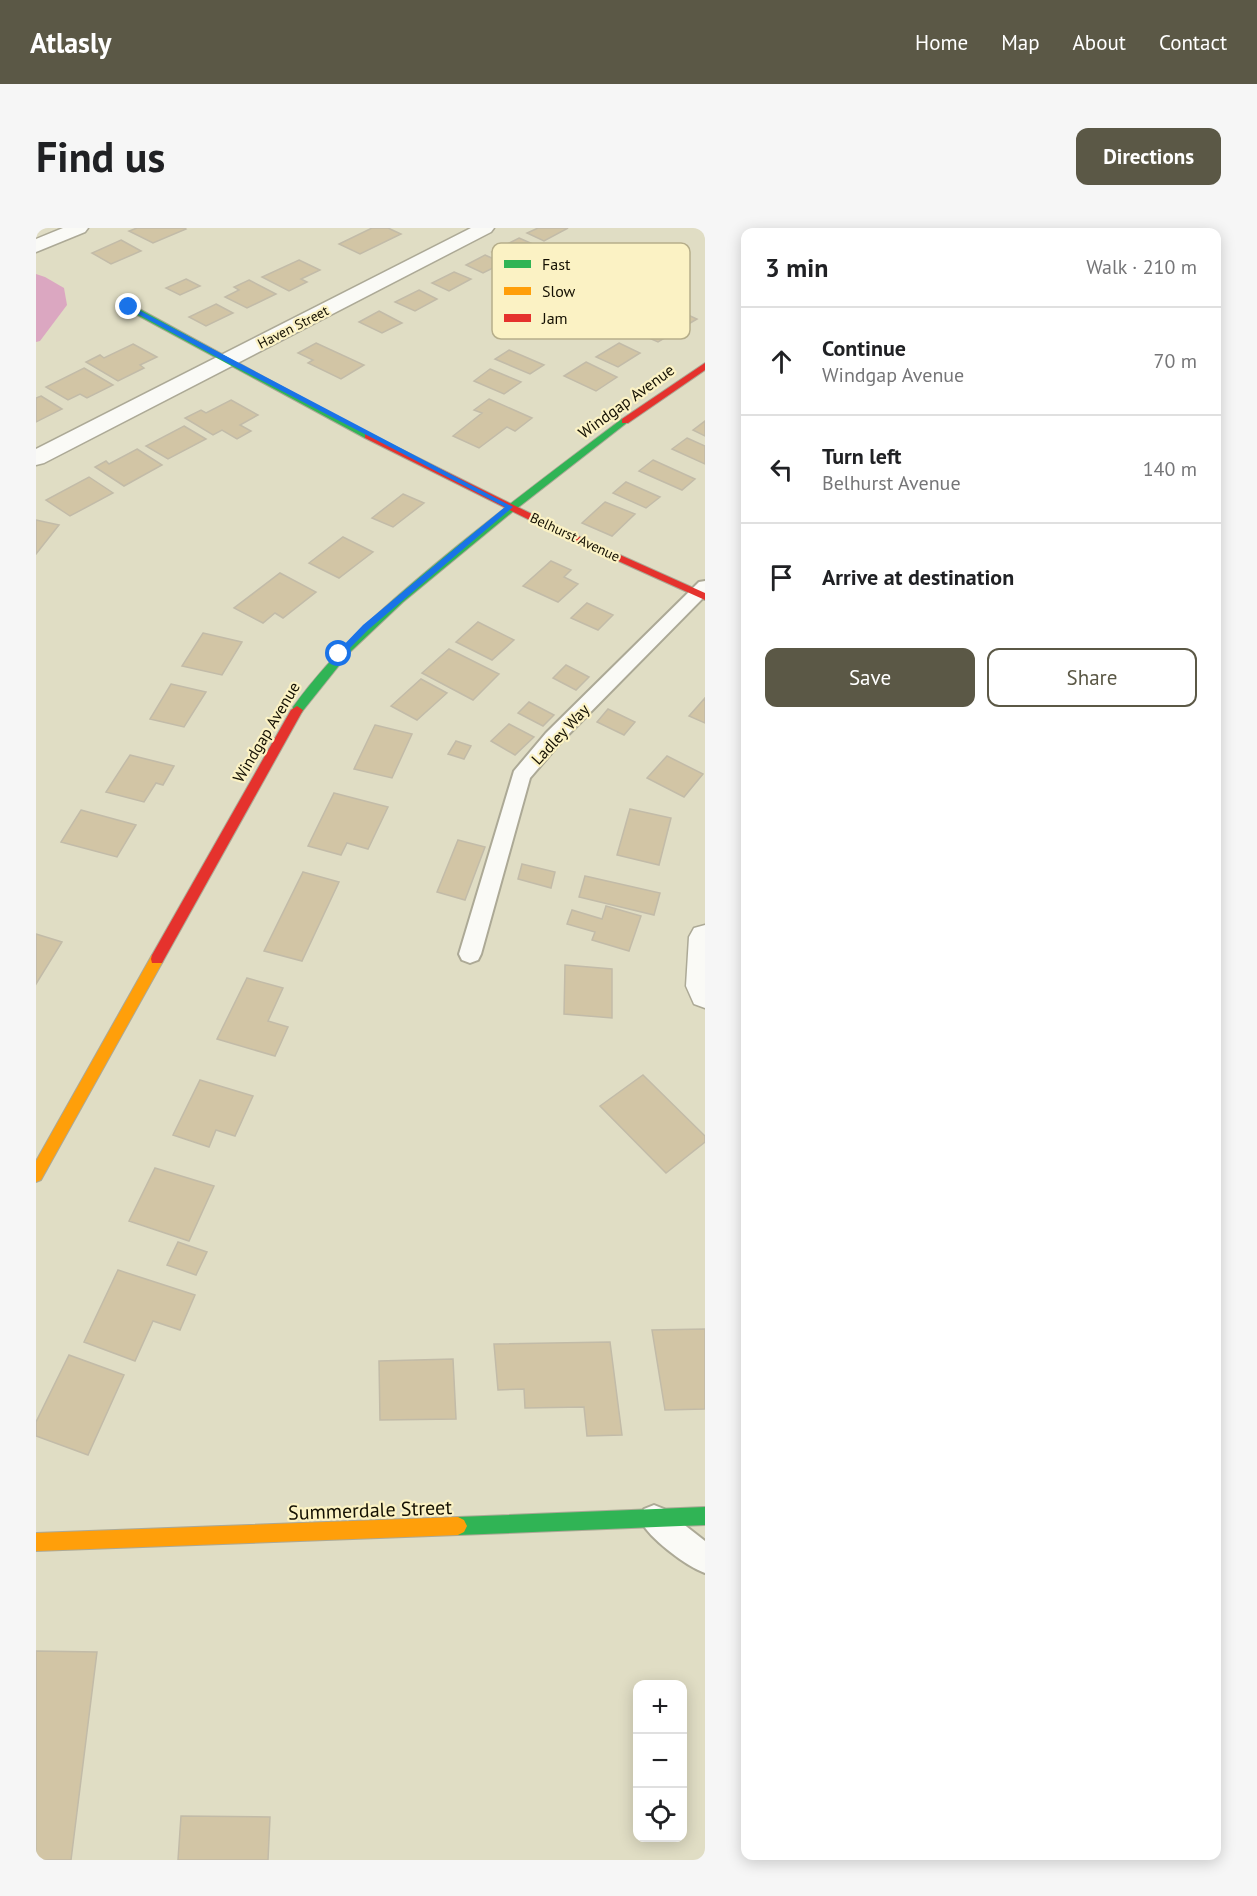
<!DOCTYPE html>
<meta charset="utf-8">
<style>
:root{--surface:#fff;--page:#f6f6f6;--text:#202124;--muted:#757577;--line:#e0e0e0;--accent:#5b5846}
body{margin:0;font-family:"PT Sans",sans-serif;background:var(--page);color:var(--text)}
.controls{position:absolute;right:18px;bottom:18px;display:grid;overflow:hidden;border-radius:12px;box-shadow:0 3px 15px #0003}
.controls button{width:54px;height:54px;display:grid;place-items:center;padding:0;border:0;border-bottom:2px solid var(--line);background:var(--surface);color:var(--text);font:30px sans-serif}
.stop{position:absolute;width:18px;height:18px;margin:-14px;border:4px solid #1a73e8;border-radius:50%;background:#fff}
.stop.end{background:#1a73e8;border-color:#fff;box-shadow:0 2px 6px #0008}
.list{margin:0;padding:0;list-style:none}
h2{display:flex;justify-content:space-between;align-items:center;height:78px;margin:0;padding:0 24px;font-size:26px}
h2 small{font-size:20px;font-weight:400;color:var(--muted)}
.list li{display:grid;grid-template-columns:39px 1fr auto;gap:18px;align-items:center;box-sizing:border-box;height:108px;padding:0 24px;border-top:2px solid var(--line)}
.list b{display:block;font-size:22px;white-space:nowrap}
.list p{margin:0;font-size:20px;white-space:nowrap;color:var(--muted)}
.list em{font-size:20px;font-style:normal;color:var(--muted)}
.actions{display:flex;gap:12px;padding:18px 24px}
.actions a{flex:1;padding:14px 0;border:2px solid var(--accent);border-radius:12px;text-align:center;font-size:21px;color:var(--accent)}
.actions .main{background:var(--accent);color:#fff}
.icon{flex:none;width:33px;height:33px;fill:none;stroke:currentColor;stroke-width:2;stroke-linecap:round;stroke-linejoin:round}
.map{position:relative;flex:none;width:669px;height:1632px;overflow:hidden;border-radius:12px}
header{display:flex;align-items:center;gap:36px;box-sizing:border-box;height:84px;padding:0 30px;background:var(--accent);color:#fff}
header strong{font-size:28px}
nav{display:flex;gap:33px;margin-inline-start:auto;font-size:21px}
.intro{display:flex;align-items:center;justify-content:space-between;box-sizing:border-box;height:144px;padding:0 36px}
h1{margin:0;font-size:42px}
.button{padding:15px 27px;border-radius:12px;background:var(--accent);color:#fff;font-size:21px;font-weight:700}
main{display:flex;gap:36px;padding:0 36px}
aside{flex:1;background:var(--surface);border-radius:12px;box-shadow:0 3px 15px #0003}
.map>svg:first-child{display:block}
</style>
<header>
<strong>Atlasly</strong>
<nav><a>Home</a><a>Map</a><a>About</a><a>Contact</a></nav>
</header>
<div class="intro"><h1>Find us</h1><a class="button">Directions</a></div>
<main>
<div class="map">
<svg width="669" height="1632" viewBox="0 0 669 1632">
<rect width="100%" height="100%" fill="#e0ddc4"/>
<path fill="#dba7c1" d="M0,46L9,49L28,60L31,77L4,113L0,114Z"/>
<path fill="#d2c5a5" stroke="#c2bba8" stroke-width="1.5" d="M101,0H149L150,1L117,15L93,3Z
M336,0H352L365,6L324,26L303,16Z
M502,0H532L508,13L491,5Z
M483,10L497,16L471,30L456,24Z
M85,12L105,23L75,36L56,25Z
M449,27L467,35L447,45L430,37Z
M263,32L284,42L265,51L271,54L253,63L226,49Z
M418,44L435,51L413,63L396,55Z
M150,51L164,58L144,67L130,60Z
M213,52L240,66L211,80L189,69L203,62L198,59Z
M383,62L401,71L379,83L359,74Z
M180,76L197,85L170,98L153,89Z
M639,81L661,91L622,114L599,104Z
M343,83L366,95L346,105L323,94Z
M280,115L328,137L305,151L272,135L277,132L262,125Z
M583,115L604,125L582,139L560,129Z
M97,116L121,129L104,137L108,140L82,153L50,134L64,127L68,130Z
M473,122L508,137L494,146L459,131Z
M550,134L581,149L560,163L528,148Z
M48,140L77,157L51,170L44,166L32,172L10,159Z
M454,141L485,154L468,166L438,153Z
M5,168L26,181L0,194V170Z
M453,171L496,190L479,203L471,199L443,220L417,208L446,185L438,182Z
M195,172L222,187L204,197L215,203L201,211L186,202L177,207L149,190L165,182L170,185Z
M669,193V208L657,202Z
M148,198L170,211L132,231L110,218Z
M651,210L669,218V236L636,221Z
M101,221L126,237L88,258L59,239L70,233L73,236Z
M617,232L659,251L646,262L603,243Z
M53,249L77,265L34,288L10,272Z
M590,254L624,269L610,280L577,265Z
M367,266L388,275L357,299L336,290Z
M569,274L599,286L576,308L546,295Z
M0,292L23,297L0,326Z
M307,309L337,324L303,350L273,335Z
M515,333L535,342L528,349L542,356L522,374L487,358Z
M244,345L280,364L247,390L239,385L227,395L198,380Z
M551,375L577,387L562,402L535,390Z
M442,394L478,412L456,432L420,414Z
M167,405L206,414L186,447L146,438Z
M413,421L463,446L437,472L386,445Z
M530,437L553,449L540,462L517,450Z
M385,451L411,465L381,492L355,478Z
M135,456L170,464L148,499L114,491Z
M669,470V495L653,488Z
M493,474L518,487L507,498L482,485Z
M572,481L599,494L588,507L561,494Z
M473,496L498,509L479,527L455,513Z
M339,497L376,506L356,550L318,541Z
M420,513L435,518L428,531L412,526Z
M94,527L138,538L127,557L120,555L108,574L70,564Z
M631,528L667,546L648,569L611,550Z
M298,565L352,579L332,621L311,615L305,627L272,618Z
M594,581L635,590L623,637L581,627Z
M45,582L100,597L81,629L25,614Z
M422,612L449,619L429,672L401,664Z
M486,636L519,644L515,660L482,651Z
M267,644L303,654L266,733L228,723Z
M549,648L624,665L618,687L543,669Z
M570,678L605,688L593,723L556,712L559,704L531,696L536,682L566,691Z
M0,706L26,714L0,756Z
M529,737L576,741V790L528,786Z
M211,750L247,760L232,793L252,799L239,828L181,811Z
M607,847L669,908V914L630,945L564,878Z
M164,852L217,868L199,908L180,902L173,919L137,907Z
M119,940L178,958L153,1013L93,993Z
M142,1014L171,1024L160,1047L131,1037Z
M82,1042L159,1067L144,1102L117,1093L99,1133L48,1114Z
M669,1101V1181L629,1182L616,1102Z
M574,1114L586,1207L551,1208L548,1179L489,1180L488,1161L462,1162L458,1116Z
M33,1127L88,1147L52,1227L0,1208V1194Z
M417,1131L420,1191L344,1192L343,1133Z
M0,1423L61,1424L35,1632H0Z
M145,1588L234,1589L232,1632H142Z"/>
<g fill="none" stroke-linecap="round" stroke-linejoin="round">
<defs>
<path id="lane" d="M669,353V368L524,515L494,550L445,726L442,732L434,735L426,732L423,726L478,543L510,505L663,354Z
M618,1277L628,1281L669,1313V1345C650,1338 611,1309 604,1291L608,1281Z"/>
<path id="street" d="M27,0H52L49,4L0,24V11Z
M435,0H458L455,4L8,235L0,237V221Z
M669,697V780L658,776L650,758L653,709L658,700Z"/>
<path id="fast" d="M90,77H96L336,208L329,210L90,81Z
M586,191L593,193L475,285L367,374L313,425L265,485H257V479C300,420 353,374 409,328C466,281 526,236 586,191Z
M669,1279V1297L422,1307L416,1304L413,1298L416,1292L422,1289Z"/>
<path id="slow" d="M121,726L127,731L126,735L5,952L0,954V933L116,727Z
M422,1289L428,1292L431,1298L428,1304L422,1307L0,1323V1305Z"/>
<path id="jam" d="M669,135V142L592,195H586V191Z
M332,205L526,301L669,365V372L520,305L329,210V206Z
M261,478L267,482L126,735H116L115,731L116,727L255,482Z"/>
</defs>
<use href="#lane" stroke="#aca996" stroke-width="4"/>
<use href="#street" stroke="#aca996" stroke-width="3"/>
<use href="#fast" stroke="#aca996" stroke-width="2"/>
<use href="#slow" stroke="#aca996" stroke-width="2"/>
<use href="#jam" stroke="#aca996" stroke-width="2"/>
<use href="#lane" fill="#fafaf6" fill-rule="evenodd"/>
<use href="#street" fill="#fafaf6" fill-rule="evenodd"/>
<use href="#fast" fill="#30b455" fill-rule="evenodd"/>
<use href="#slow" fill="#ff9f0a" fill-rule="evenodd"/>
<use href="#jam" fill="#e5322d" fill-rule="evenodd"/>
</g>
<path fill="#1a73e8" d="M93,77L477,279L333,401L306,428H301V424L327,397L469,279L190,134L91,80Z"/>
<g text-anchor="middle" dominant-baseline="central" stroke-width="4.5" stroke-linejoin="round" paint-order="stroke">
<g font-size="14" fill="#141002" stroke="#fbf2c4">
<text transform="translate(257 99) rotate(-27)">Haven Street</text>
<text transform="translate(539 309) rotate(25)">Belhurst Avenue</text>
</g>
<g font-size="16" fill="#141002" stroke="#fbf2c4">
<text transform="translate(590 173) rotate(-36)">Windgap Avenue</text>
<text transform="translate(230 504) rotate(-59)">Windgap Avenue</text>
<text transform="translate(524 506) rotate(-47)">Ladley Way</text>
</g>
<g font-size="20" fill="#141002" stroke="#fbf2c4">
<text transform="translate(334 1282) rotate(-2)">Summerdale Street</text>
</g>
</g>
<rect x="456" y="15" width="198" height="96" rx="9" fill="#fbf2c4" stroke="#b6ae8a" stroke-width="1.5"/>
<rect x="468" y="32" width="27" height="8" fill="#30b455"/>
<rect x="468" y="59" width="27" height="8" fill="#ff9f0a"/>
<rect x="468" y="86" width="27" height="8" fill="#e5322d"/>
<g font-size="16" fill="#141002">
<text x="506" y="42">Fast</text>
<text x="506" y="69">Slow</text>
<text x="506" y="96">Jam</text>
</g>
</svg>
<div class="controls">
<button>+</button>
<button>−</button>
<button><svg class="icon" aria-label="locate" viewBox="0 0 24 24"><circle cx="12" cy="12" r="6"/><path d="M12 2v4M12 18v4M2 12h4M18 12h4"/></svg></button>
</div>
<div class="stop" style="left:303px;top:426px"></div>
<div class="stop end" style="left:93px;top:79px"></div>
</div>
<aside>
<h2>3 min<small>Walk · 210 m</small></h2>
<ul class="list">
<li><svg class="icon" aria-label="ahead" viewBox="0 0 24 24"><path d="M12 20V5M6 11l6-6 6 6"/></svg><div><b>Continue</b><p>Windgap Avenue</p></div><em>70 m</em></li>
<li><svg class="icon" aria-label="left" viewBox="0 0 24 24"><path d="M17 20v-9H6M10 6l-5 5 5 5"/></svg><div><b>Turn left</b><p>Belhurst Avenue</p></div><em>140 m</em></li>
<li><svg class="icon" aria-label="arrive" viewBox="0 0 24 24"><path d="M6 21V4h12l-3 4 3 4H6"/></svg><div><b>Arrive at destination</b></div></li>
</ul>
<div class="actions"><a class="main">Save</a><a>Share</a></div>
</aside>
</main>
